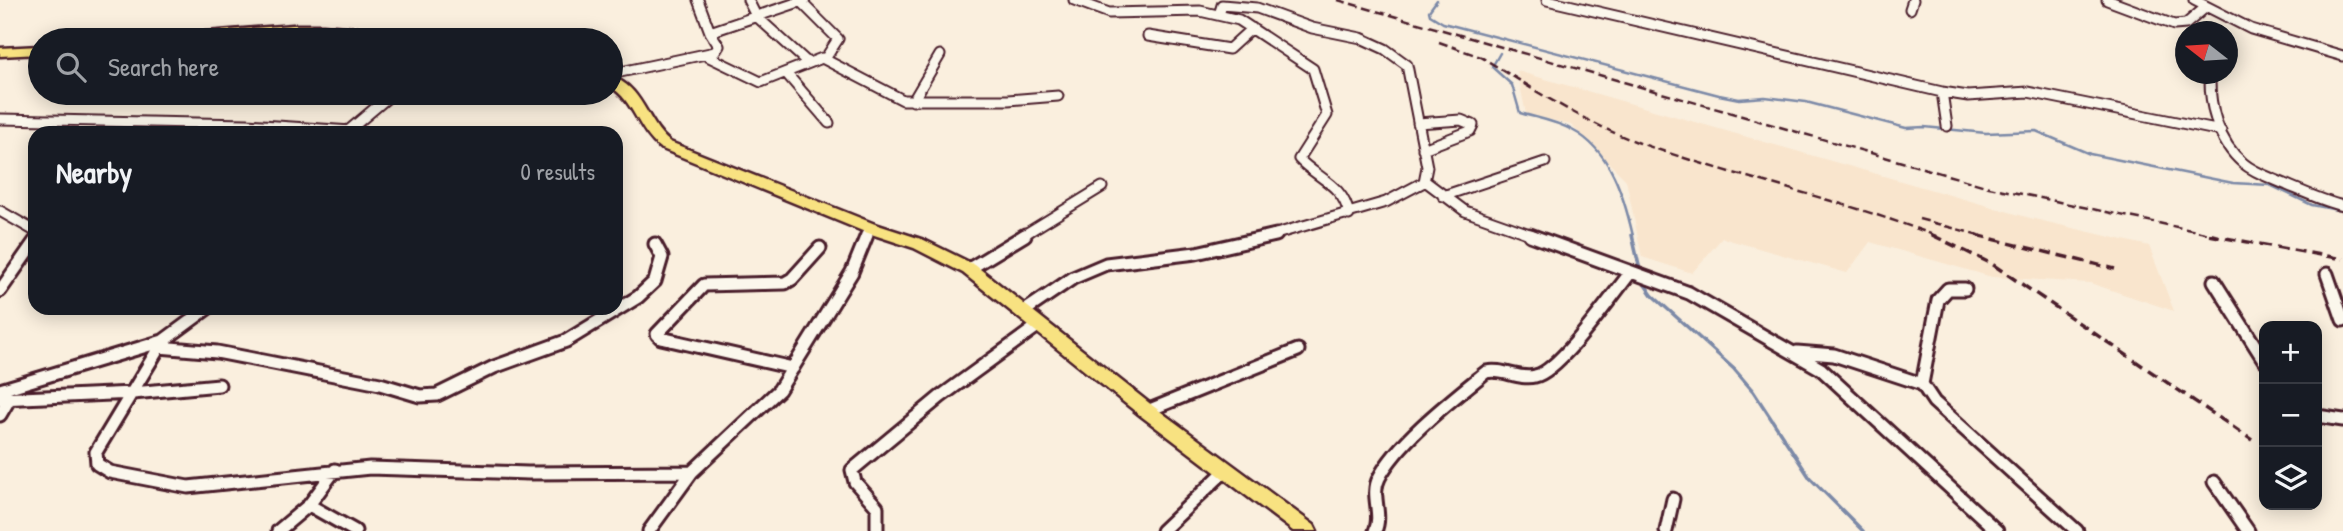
<!DOCTYPE html>
<meta charset="utf-8">
<style>
:root{--surface:#171b24;--page:#242831;--text:#f1f3f6;--muted:#9ea1a6;--line:#363941}
body{margin:0;font-family:"Patrick Hand",sans-serif;background:var(--page);color:var(--text)}
.controls{position:absolute;right:21px;bottom:21px;display:grid;overflow:hidden;border-radius:14px;box-shadow:0 4px 18px #0003}
.controls button{width:63px;height:63px;display:grid;place-items:center;padding:0;border:0;border-bottom:2px solid var(--line);background:var(--surface);color:var(--text);font:35px sans-serif}
.compass{position:absolute;left:2175px;top:21px;width:63px;height:63px;border-radius:50%;background:var(--surface);box-shadow:0 4px 18px #0003;rotate:287deg}
.list{margin:0;padding:0;list-style:none}
h2{display:flex;justify-content:space-between;align-items:center;height:91px;margin:0;padding:0 28px;font-size:30px}
h2 small{font-size:23px;font-weight:400;color:var(--muted)}
.icon{flex:none;width:38px;height:38px;fill:none;stroke:currentColor;stroke-width:2;stroke-linecap:round;stroke-linejoin:round}
.map{position:relative;flex:none;width:2343px;height:531px;overflow:hidden}
.search{position:absolute;background:var(--surface);box-shadow:0 4px 18px #0003;left:28px;top:28px;width:595px;height:77px;display:flex;align-items:center;gap:18px;box-sizing:border-box;padding:0 24px;border-radius:38px;color:var(--muted);font-size:26px}
.panel{position:absolute;background:var(--surface);box-shadow:0 4px 18px #0003;left:28px;top:126px;width:595px;height:189px;border-radius:21px}
.map>svg:first-child{display:block}
</style>
<div class="map">
<svg width="2343" height="531" viewBox="0 0 2343 531">
<rect width="100%" height="100%" fill="#faefde"/>
<filter id="ink" filterUnits="userSpaceOnUse"><feTurbulence type="fractalNoise" baseFrequency=".0143" numOctaves="2"/><feDisplacementMap in="SourceGraphic" scale="14" xChannelSelector="R" yChannelSelector="G"/><feConvolveMatrix kernelMatrix="1 2 1 2 8 2 1 2 1" color-interpolation-filters="sRGB"/></filter>
<g filter="url(#ink)">
<path fill="#f9e5cd" d="M1517,71L2030,218L2149,246L2174,311L2090,283L1992,277L1870,242L1847,273L1722,238L1692,273L1642,257L1626,180L1571,125L1526,114Z"/>
<g fill="none" stroke-linecap="round" stroke-linejoin="round">
<path stroke="#7b89a7" stroke-width="2.5" d="M1437,0L1429,11L1430,15L1443,23L1719,95L1739,99L1765,97L1806,102L1906,128L1924,127L1986,133L2036,131L2090,154L2233,183L2270,185L2312,205L2343,211
M1500,53L1492,67L1512,85L1520,113C1537,118 1556,121 1572,130C1611,150 1624,197 1633,236"/>
<path stroke="#7b89a7" stroke-width="3.5" d="M1632,235L1640,270
M1643,282L1652,295L1734,369L1753,391L1810,478L1863,531"/>
<defs>
<path id="minor-far1" d="M748,0L756,16L807,62
M799,0L838,39L825,59
M1074,0L1109,13L1200,11L1239,20L1313,69L1327,115L1299,159C1318,179 1344,185 1349,215
M1547,0L1942,92L1968,96L2028,92L2221,131
M2107,0L2174,25L2186,24L2206,7
M2194,0L2251,29L2343,56
M1910,9L1913,0
M1219,15L1222,5L1257,8L1312,28L1361,38L1385,49L1407,65L1427,167L1424,182L1386,202L1269,236
M710,32L805,0
M1148,36L1229,49L1252,28
M707,56L761,82L822,58L903,100H1008L1058,96
M786,73L829,123
M611,74L715,52L719,46L710,32L698,0
M2210,74C2209,106 2218,142 2243,163C2256,174 2272,178 2287,185C2306,193 2323,201 2343,206
M1942,92L1947,126
M913,101L940,55
M0,119L247,124L381,133
M1418,123L1461,120L1473,125L1470,131L1423,149
M348,131L393,93
M1425,181L1465,211L1535,236
M1443,196L1545,162
M0,211L35,231
M867,236L870,228
M1022,236L1102,187"/>
<path id="minor" d="M1530,235L1689,293L1821,369L1997,531
M969,269L1025,235
M2327,274L2343,320
M2214,281L2264,360
M1965,289H1948L1938,300L1922,384L1934,402L2077,531
M0,291L35,241
M1023,312L1073,278L1106,264L1196,253L1276,235
M163,341L96,452L97,464L110,472L188,487L370,468L528,473L692,472
M159,347L217,352L380,384L420,396L437,395L494,367L566,341L638,297L655,281L662,257L655,244
M1797,352L1834,355L1922,384
M793,368L661,338L657,334L704,285L785,283L792,279L820,248
M0,390L163,341L208,308
M0,399L133,393L219,385
M1147,411L1298,350
M0,415L10,398
M2317,416L2343,420
M2214,482L2248,531
M309,505L355,531
M278,531L309,505L335,470
M649,531L692,472L779,390L852,272L867,235
M877,531V507L855,482L852,470L940,397L1039,325
M1162,531L1226,470
M1375,531C1383,514 1370,495 1379,478C1397,442 1454,398 1486,372C1503,368 1518,380 1535,376C1559,372 1614,293 1631,272
M1666,531L1673,499"/>
<path id="highway" d="M293,25H323L448,36L454,40C404,42 354,33 304,33C253,33 203,42 153,40L159,36Z
M40,46V54L0,56V48Z
M611,77C643,86 646,123 670,142L875,224L924,240L975,265L1153,406L1314,525L1317,531H1293L1141,416L963,273L914,248L865,232L660,148C638,131 634,101 611,87Z"/>
</defs>
<use href="#minor-far1" stroke="#4a1f2b" stroke-width="13"/>
<use href="#minor" stroke="#4a1f2b" stroke-width="17"/>
<use href="#highway" stroke="#4a1f2b" stroke-width="5"/>
<use href="#minor-far1" stroke="#fbf7ec" stroke-width="9"/>
<use href="#minor" stroke="#fbf7ec" stroke-width="11"/>
<use href="#highway" fill="#f8e281" fill-rule="evenodd"/>
<path stroke="#4a1f2b" stroke-width="2.5" stroke-dasharray="9 4.5" stroke-linecap="butt" d="M1338,0L1989,187L2219,236
M1439,42L1481,57L1532,88
M1524,84C1561,106 1597,127 1637,142C1736,178 1839,198 1936,236
M1919,219L1983,236"/>
<path stroke="#4a1f2b" stroke-width="3.5" stroke-dasharray="11 6" stroke-linecap="butt" d="M1932,235L1992,264L2252,440
M1976,235L2115,269
M2209,235L2343,259"/>
</g>
</g>
</svg>
<div class="controls">
<button>+</button>
<button>−</button>
<button><svg class="icon" aria-label="layers" viewBox="0 0 24 24"><path d="M12 4l9 5-9 5-9-5zM3 14l9 5 9-5"/></svg></button>
</div>
<svg class="compass" viewBox="-18 -18 36 36"><path d="M0-13l5 13h-10z" fill="#e53935"/><path d="M0 13l5-13h-10z" fill="#9ea1a6"/></svg>
<div class="search"><svg class="icon" aria-label="search" viewBox="0 0 24 24"><circle cx="10" cy="10" r="6"/><path d="M15 15l6 6"/></svg>Search here</div>
<section class="panel">
<h2>Nearby<small>0 results</small></h2>
<ul class="list">
</ul>
</section>
</div>
